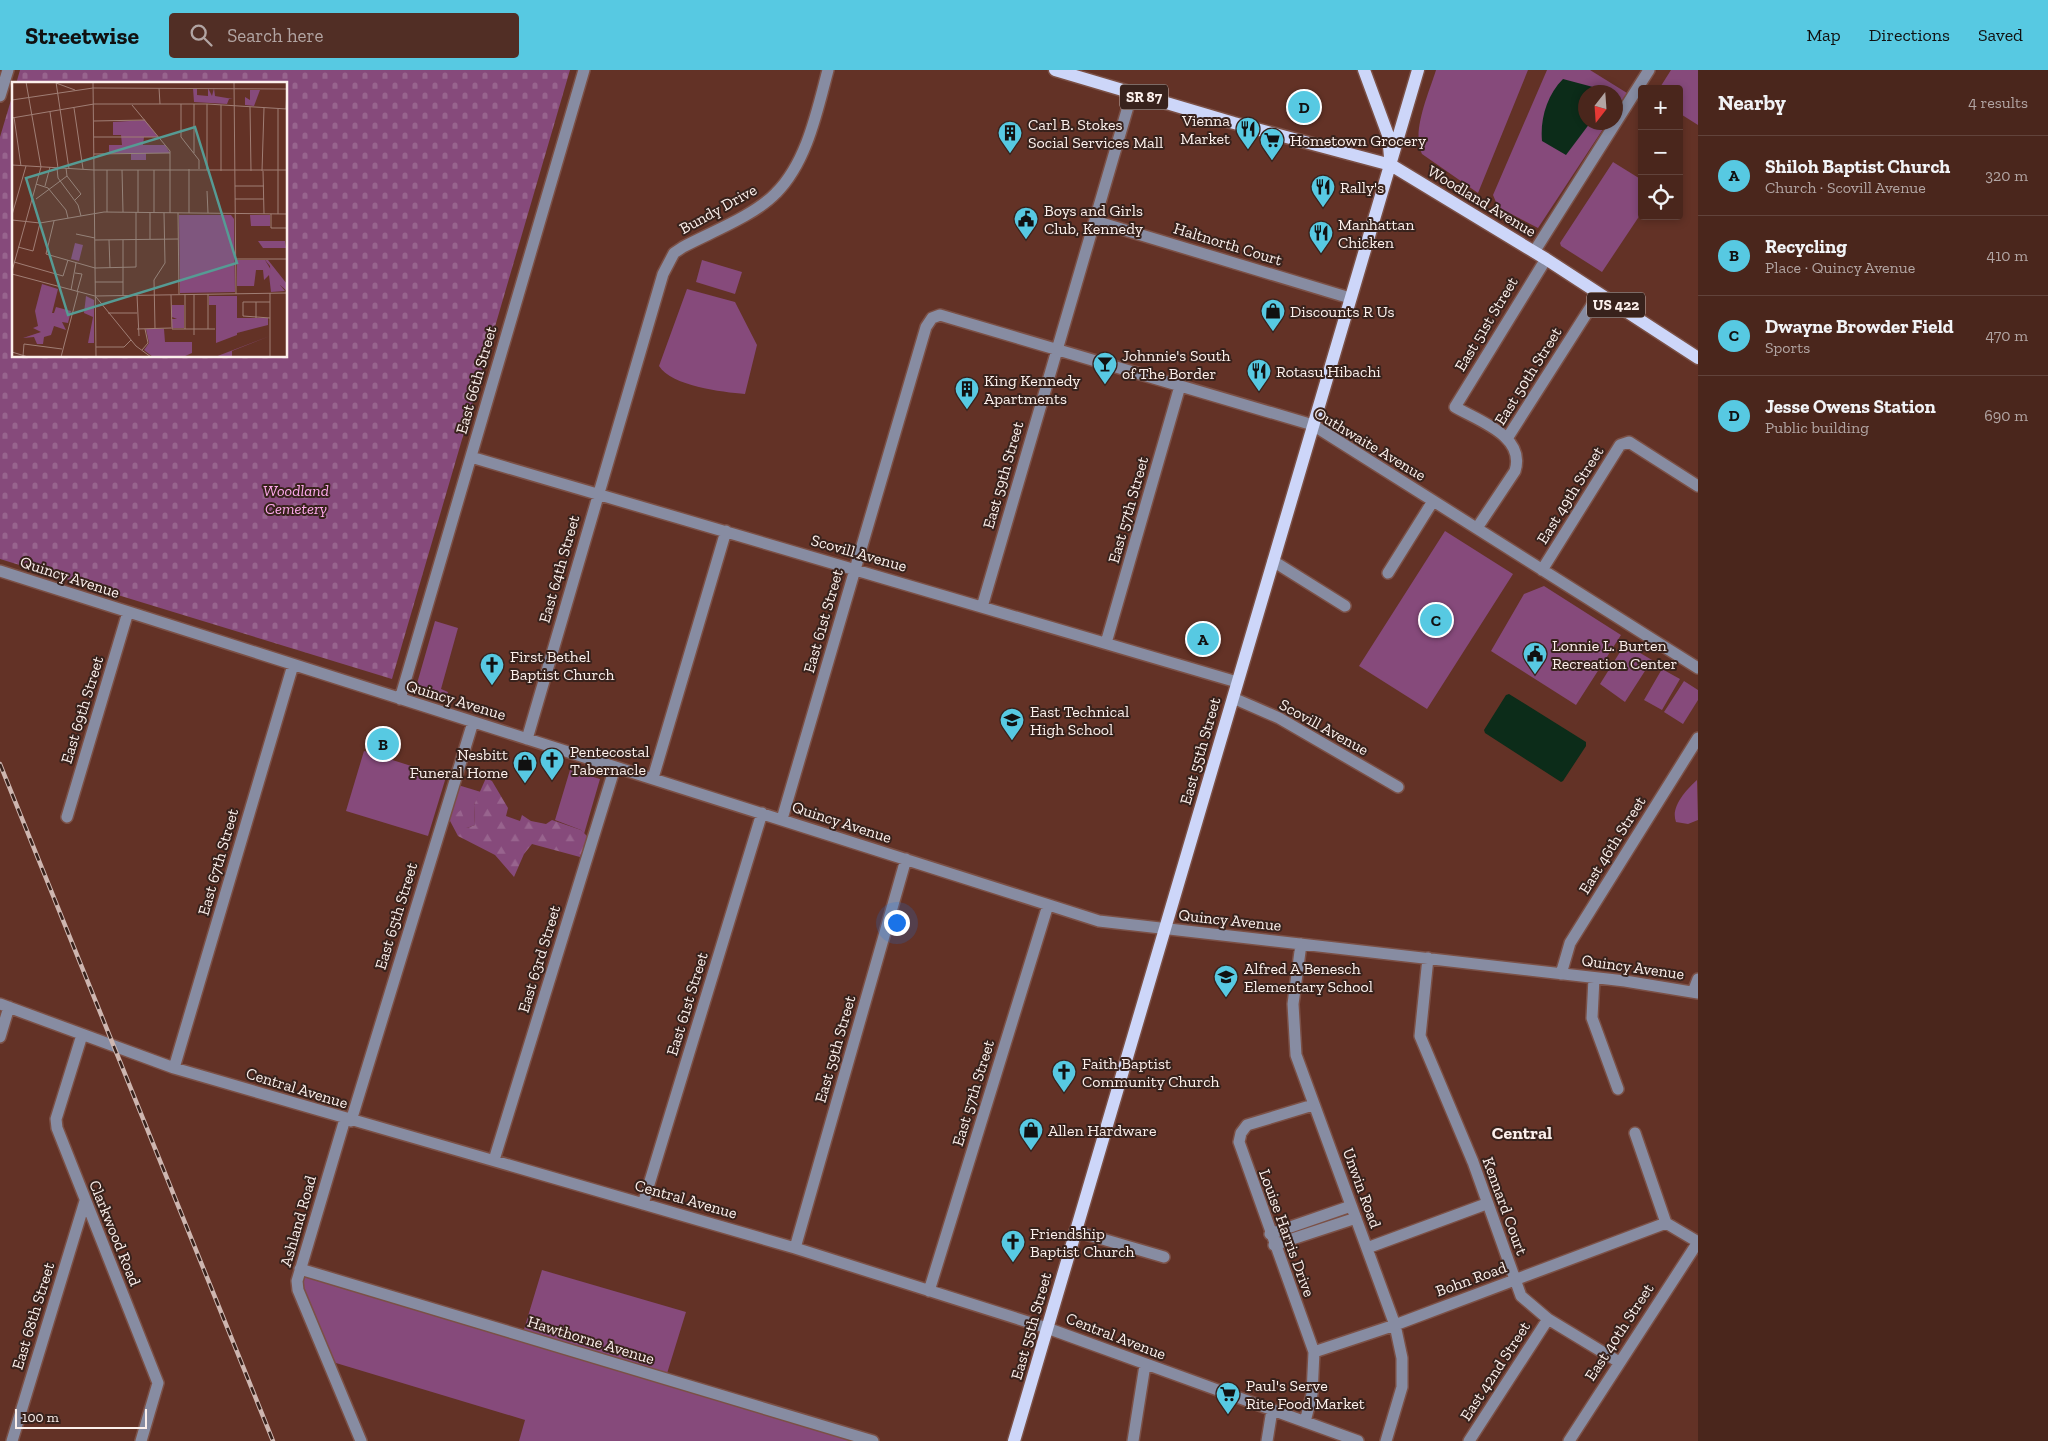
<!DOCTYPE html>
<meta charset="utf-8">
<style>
:root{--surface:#4a261c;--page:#512e25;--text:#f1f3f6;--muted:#b2a5a3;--line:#61433b;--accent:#57c9e2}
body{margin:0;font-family:"Zilla Slab",serif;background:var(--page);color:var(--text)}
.controls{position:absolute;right:15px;top:15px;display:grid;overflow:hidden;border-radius:5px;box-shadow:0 2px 8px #0003}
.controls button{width:45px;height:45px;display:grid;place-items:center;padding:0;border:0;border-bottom:1px solid var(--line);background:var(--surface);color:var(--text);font:25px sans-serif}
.compass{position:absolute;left:1578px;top:15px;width:45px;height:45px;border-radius:50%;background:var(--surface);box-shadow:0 2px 8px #0003;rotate:197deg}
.scale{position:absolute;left:15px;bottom:12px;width:132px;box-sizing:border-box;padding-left:5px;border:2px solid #fcf0ec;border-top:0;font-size:14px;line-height:18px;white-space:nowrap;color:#fcf0ec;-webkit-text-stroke:4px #38221c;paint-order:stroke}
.you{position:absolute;left:896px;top:852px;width:18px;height:18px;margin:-12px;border:4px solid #fff;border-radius:50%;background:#1a73e8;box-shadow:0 0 0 8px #1a73e833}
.badge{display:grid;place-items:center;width:32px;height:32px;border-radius:50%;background:var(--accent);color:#111;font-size:16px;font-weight:700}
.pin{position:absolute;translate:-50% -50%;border:2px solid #fff;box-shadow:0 1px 5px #0006}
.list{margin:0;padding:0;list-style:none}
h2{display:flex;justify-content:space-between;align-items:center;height:65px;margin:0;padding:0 20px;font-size:21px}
h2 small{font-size:16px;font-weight:400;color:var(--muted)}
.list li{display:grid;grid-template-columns:32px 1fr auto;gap:15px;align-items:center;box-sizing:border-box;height:80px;padding:0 20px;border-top:1px solid var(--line)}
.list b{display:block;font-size:19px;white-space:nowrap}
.list p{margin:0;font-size:16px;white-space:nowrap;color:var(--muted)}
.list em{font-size:16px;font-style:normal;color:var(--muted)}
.icon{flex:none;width:28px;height:28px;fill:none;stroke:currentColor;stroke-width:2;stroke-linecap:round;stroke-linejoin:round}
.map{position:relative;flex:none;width:1698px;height:1371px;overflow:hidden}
header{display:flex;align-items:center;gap:30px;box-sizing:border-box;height:70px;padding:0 25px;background:var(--accent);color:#111}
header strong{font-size:24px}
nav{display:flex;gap:28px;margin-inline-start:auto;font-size:18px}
.search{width:350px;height:45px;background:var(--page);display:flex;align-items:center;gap:12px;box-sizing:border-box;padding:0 18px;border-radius:5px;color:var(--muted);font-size:19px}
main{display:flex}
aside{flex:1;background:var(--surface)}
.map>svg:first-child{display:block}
</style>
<header>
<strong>Streetwise</strong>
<div class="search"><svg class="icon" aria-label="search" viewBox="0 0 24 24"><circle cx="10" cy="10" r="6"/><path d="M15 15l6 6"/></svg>Search here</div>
<nav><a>Map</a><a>Directions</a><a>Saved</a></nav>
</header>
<main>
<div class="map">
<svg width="1698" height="1371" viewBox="0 0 1698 1371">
<defs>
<pattern id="forest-firs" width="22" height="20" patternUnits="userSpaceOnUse" patternTransform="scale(1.25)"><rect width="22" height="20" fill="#864a7b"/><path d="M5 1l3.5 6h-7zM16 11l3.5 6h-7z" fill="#98648e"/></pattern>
<pattern id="cemetery-stones" width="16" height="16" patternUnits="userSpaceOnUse" patternTransform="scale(1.25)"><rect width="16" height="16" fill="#864a7b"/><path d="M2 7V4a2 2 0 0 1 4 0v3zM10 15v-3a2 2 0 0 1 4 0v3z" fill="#98648e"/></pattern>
</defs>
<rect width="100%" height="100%" fill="#633226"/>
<path fill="#864a7b" d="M1436,0H1528L1478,123L1422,84C1411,62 1429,23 1436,0Z
M1547,0H1590L1627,23L1616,40V22H1586V52L1607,53L1538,158L1498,137L1493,125Z
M1671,0H1698V55L1679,43V19H1659Z
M1613,92L1642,110V142L1602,202L1561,176L1560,173Z
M702,190L742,202L735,224L696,212Z
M687,219L735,232L757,275L745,324C722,322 671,316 659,296Z
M1445,461L1513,504L1427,639L1359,596Z
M1544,516L1621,565L1576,635L1491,581L1524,524Z
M435,551L458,558L441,619L448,622L447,627L416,617Z
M1625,574L1652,590L1625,632L1600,614Z
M1662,599L1680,609L1662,640L1644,630Z
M1684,611L1698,620V630L1683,654L1664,642Z
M364,681L446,707L428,766L346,741Z
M570,700L600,709L584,764L581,760L555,750Z
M1697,710L1698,750L1688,754L1676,752C1670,737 1687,719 1697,710Z
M458,715L481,722L474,735L475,755L467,758L449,749Z
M300,1199L522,1266L542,1200L686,1242L665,1310L859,1371H519L525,1350L326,1290L298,1220Z"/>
<path fill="url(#forest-firs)" d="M486,708L492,711L508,738L506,746L520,751L522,745L531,751L546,754L552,750L581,760L588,767L580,787L532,774L524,784L514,807L495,785L458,766L449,749L461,740L467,758L475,755L474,735Z"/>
<path fill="url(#cemetery-stones)" d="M20,0H570L392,609L0,489V67L14,20V286H286V14H16Z"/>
<path fill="#0c2c19" d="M1563,9L1593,17L1599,22H1586V52L1590,53L1566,85L1542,71C1540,49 1547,25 1563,9Z
M1509,624L1586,672V676L1563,711L1561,712L1485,663L1484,660L1506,625Z"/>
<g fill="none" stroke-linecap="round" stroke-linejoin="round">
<defs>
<path id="minor" d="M0,26L8,0
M1095,151L1350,228
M1534,182L1649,0
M1508,367L1599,224
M471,387L1237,612
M1477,458L1515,401C1526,366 1479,351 1455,337L1546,189
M1273,491L1345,536
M1542,500L1620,375L1629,372L1698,416
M0,501L1099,851L1625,911L1698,923
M1388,503L1433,431
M982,537L1132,23
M1106,573L1180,316
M1233,628L1279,648L1398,717
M400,629L584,0
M527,669L663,204L674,183L683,177C711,162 754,146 776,123C807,92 817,41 828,0
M653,708L726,461
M67,747L128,542
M782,749L926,257L932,248L940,245L1313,355L1698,598
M1301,874L1293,934L1296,985L1395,1255L1402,1288V1317L1386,1371
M1428,888L1420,966L1473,1092L1521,1226L1548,1249L1619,1292
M1561,904L1570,873L1698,668
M1594,908L1592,948L1618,1019
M1693,922L1698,909
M0,934L174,998L795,1178L1047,1258L1358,1371
M82,965L56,1049L57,1058L158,1313L141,1371
M0,967L9,937
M174,998L293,595
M345,1049L297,1211L298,1220L361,1371
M351,1051L473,652
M1635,1063L1666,1153L1698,1172
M494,1090L615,697
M643,1134L762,743
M1075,1161L1164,1187
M1270,1164L1351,1136
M1274,1175L1356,1148
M795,1178L906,789
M1367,1178L1486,1134
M300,1199L873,1371
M929,1221L1048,835
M1314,1282L1395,1255L1666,1153
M1305,1352L1312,1324L1314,1282L1239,1072L1241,1063L1247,1055L1313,1035
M12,1371L85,1131
M1133,1371L1145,1295
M1267,1371L1272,1340
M1469,1371L1548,1249
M1569,1371L1698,1172"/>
<path id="major" d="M1055,0L1234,53L1391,95L1546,189L1698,288
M1364,0L1388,65L1390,87
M1014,1371L1418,0"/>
</defs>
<use href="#minor" stroke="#7b5046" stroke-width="14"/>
<use href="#major" stroke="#7b5046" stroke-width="15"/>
<use href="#minor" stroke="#878ca2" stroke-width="11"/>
<use href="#major" stroke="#cdd6f9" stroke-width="12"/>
<defs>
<path id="rail" d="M0,694L273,1371"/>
</defs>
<use href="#rail" stroke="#ceb6b0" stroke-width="4.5"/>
<use href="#rail" stroke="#38221c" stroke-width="2.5" stroke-dasharray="8" stroke-linecap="butt"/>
</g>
<defs>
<symbol id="restaurant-pin" viewBox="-11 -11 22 30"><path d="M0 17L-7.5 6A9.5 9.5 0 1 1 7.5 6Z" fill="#57c9e2" stroke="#38221c"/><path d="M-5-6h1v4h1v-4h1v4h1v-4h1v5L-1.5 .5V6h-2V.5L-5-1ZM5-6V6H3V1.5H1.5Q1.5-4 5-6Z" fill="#111"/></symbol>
<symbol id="building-pin" viewBox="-11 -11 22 30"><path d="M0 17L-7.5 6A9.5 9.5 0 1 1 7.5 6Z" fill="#57c9e2" stroke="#38221c"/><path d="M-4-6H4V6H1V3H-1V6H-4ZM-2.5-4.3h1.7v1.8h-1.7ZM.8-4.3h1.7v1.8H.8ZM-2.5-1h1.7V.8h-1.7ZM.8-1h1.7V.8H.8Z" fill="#111"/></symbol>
<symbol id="supermarket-pin" viewBox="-11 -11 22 30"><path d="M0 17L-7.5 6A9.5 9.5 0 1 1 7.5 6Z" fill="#57c9e2" stroke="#38221c"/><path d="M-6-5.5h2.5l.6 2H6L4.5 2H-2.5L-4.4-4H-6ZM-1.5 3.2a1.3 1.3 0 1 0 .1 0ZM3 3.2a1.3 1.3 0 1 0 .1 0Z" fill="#111"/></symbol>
<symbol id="civic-pin" viewBox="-11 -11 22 30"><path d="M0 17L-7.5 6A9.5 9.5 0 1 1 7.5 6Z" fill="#57c9e2" stroke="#38221c"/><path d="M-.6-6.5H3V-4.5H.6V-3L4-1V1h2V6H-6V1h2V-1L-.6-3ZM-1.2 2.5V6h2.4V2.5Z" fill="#111"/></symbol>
<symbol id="shop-pin" viewBox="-11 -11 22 30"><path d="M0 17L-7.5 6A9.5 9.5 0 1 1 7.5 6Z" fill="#57c9e2" stroke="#38221c"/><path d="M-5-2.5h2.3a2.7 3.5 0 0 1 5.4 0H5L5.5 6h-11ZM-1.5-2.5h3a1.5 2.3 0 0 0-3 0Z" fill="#111"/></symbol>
<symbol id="bar-pin" viewBox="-11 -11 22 30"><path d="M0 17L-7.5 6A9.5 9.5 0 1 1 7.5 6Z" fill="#57c9e2" stroke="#38221c"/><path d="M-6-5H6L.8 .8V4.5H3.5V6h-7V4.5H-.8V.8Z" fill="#111"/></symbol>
<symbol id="church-pin" viewBox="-11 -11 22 30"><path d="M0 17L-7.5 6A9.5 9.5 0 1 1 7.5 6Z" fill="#57c9e2" stroke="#38221c"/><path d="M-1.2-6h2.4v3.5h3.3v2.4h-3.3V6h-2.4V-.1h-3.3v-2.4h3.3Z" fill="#111"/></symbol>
<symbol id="university-pin" viewBox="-11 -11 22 30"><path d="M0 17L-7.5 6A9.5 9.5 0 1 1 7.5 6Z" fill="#57c9e2" stroke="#38221c"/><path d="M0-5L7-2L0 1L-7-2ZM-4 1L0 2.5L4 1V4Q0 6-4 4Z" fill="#111"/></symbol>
<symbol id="school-pin" viewBox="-11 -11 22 30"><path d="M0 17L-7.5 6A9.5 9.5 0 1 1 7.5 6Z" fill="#57c9e2" stroke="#38221c"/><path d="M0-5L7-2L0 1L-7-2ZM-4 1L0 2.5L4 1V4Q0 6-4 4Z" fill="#111"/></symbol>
</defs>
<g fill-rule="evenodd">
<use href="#restaurant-pin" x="1234" y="45" width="28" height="38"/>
<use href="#building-pin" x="996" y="49" width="28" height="38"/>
<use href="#supermarket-pin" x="1258" y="56" width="28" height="38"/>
<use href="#restaurant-pin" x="1309" y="103" width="28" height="38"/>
<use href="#civic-pin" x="1012" y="135" width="28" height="38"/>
<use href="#restaurant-pin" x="1307" y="149" width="28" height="38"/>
<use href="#shop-pin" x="1259" y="227" width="28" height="38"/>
<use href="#bar-pin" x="1091" y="280" width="28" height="38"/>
<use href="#restaurant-pin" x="1245" y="287" width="28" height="38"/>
<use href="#building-pin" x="953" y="305" width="28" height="38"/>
<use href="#civic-pin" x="1521" y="570" width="28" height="38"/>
<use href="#church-pin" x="478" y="581" width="28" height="38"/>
<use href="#university-pin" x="998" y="636" width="28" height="38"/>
<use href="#church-pin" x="538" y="676" width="28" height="38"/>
<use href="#shop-pin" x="511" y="679" width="28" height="38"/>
<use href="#school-pin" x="1212" y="893" width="28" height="38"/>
<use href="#church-pin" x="1050" y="988" width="28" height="38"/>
<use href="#shop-pin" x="1017" y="1046" width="28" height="38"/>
<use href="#church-pin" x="999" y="1158" width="28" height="38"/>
<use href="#supermarket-pin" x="1214" y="1310" width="28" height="38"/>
</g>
<g text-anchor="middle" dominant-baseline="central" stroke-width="4" stroke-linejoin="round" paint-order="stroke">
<g fill="#38221c" stroke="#c1b2ae" stroke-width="1">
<rect x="1120" y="14.5" width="48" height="25" rx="4"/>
<rect x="1587" y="222.5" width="58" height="25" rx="4"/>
</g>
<g font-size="15" font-weight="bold" fill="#fcf0ec">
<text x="1144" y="27">SR 87</text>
<text x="1616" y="235">US 422</text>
</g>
<g font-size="16" fill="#fcf0ec" stroke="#38221c" text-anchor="start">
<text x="1230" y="50" text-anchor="end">Vienna<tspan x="1230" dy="18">Market</tspan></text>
<text x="1028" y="54">Carl B. Stokes<tspan x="1028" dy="18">Social Services Mall</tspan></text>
<text x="1290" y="70">Hometown Grocery</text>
<text x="1340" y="117">Rally's</text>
<text x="1044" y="140">Boys and Girls<tspan x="1044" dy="18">Club, Kennedy</tspan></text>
<text x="1338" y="154">Manhattan<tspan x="1338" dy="18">Chicken</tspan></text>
<text x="1290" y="241">Discounts R Us</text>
<text x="1122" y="285">Johnnie's South<tspan x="1122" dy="18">of The Border</tspan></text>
<text x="1276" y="301">Rotasu Hibachi</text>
<text x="984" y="310">King Kennedy<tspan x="984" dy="18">Apartments</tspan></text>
<text x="1552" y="575">Lonnie L. Burten<tspan x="1552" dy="18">Recreation Center</tspan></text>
<text x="510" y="586">First Bethel<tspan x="510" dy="18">Baptist Church</tspan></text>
<text x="1030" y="641">East Technical<tspan x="1030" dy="18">High School</tspan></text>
<text x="570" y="681">Pentecostal<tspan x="570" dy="18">Tabernacle</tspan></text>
<text x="508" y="684" text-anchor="end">Nesbitt<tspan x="508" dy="18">Funeral Home</tspan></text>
<text x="1244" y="898">Alfred A Benesch<tspan x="1244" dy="18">Elementary School</tspan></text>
<text x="1082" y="993">Faith Baptist<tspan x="1082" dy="18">Community Church</tspan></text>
<text x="1048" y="1060">Allen Hardware</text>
<text x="1030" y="1163">Friendship<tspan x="1030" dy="18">Baptist Church</tspan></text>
<text x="1246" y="1315">Paul's Serve<tspan x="1246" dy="18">Rite Food Market</tspan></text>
</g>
<g font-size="16" fill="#fcf0ec" stroke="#38221c">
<text transform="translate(1482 131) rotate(31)">Woodland Avenue</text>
<text transform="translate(718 139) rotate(-29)">Bundy Drive</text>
<text transform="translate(1228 174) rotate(17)">Haltnorth Court</text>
<text transform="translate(1486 254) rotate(-59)">East 51st Street</text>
<text transform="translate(1528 306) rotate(-58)">East 50th Street</text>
<text transform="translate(476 310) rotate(-74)">East 66th Street</text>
<text transform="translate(1370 374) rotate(31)">Outhwaite Avenue</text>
<text transform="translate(1003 405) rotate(-74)">East 59th Street</text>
<text transform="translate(1570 425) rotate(-58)">East 49th Street</text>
<text transform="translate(1128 440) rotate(-74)">East 57th Street</text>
<text transform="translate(859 483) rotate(16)">Scovill Avenue</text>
<text transform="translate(559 499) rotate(-74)">East 64th Street</text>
<text transform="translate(70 507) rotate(18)">Quincy Avenue</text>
<text transform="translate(823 551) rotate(-74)">East 61st Street</text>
<text transform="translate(456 630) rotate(17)">Quincy Avenue</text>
<text transform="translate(82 640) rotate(-73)">East 69th Street</text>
<text transform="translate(1324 657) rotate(29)">Scovill Avenue</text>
<text transform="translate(1200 681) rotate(-74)">East 55th Street</text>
<text transform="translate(842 752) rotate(18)">Quincy Avenue</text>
<text transform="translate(1612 775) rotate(-58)">East 46th Street</text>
<text transform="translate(218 792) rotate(-74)">East 67th Street</text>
<text transform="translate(396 846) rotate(-73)">East 65th Street</text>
<text transform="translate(1230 850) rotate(6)">Quincy Avenue</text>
<text transform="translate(539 889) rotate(-73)">East 63rd Street</text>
<text transform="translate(1633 897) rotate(8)">Quincy Avenue</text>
<text transform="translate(687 934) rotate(-73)">East 61st Street</text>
<text transform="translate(835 979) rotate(-74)">East 59th Street</text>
<text transform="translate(297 1018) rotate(17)">Central Avenue</text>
<text transform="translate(973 1023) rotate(-73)">East 57th Street</text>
<text transform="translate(1362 1118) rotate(70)">Unwin Road</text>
<text transform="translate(686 1129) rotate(16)">Central Avenue</text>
<text transform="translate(1505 1136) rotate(70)">Kennard Court</text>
<text transform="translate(298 1151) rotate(-74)">Ashland Road</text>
<text transform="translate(115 1163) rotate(68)">Clarkwood Road</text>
<text transform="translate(1287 1163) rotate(70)">Louise Harris Drive</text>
<text transform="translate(1471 1209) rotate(-20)">Bohn Road</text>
<text transform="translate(33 1246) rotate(-73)">East 68th Street</text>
<text transform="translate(1031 1256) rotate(-74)">East 55th Street</text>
<text transform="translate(1619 1262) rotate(-57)">East 40th Street</text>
<text transform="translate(1116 1266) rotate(21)">Central Avenue</text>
<text transform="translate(591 1270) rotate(17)">Hawthorne Avenue</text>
<text transform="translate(1495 1301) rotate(-57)">East 42nd Street</text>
</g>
<g font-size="16" font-style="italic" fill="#ffabed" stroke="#38221c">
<text x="296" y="420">Woodland<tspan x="296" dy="18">Cemetery</tspan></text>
</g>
<g font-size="18" font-weight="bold" fill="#fcf0ec" stroke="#38221c">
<text x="1522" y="1063">Central</text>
</g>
</g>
<g transform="translate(12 12)">
<rect width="275" height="275" fill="#633226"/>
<path d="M181,6H185V13L196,14V6L200,14L202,6L203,14L221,17H217L215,22L182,20ZM238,8H248L242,24L233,23V15L238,18ZM133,38L146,55H132L131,63H153L158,71H134V78H119V71H97V63H110L109,53H101V40ZM238,133H258V144H239ZM246,159H273L274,166H251ZM63,161L71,163L67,179L59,177ZM225,178H253L259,188V203H268L273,209L259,210L257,193L252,198L251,188H244L242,204H225ZM30,202L46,207L40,231H42L44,225L59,229L56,241L50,240L54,248L42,244L39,253L32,255L31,262H25L22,255L11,256L29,250L21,246L26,244L23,229ZM74,214L82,218V261H76L81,235L72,231ZM160,223H172V246H160V237H165L160,235ZM225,236H256V243L225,251Z" fill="#864a7b"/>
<path d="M253,178H256L275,202V209L268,203H259L258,184ZM258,254L220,269V275H203Z" fill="#864a7b"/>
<path d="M134,247H152L153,260H180V271L171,275H141L132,268L137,261Z" fill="#864a7b"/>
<path d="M167,133H219L222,137L223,210L168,211ZM197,214H225V253L204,261V223H197Z" fill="#864a7b"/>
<path fill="none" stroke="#a07e75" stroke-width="1" d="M44,0L57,87M81,0L84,275M222,0L224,212M44,1L63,8M147,6L148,22M0,18L81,6L275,7M169,22V55L187,78V87M182,22V71M195,22V88M120,23L158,69V87M209,23V89M238,25L239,89M62,26L71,87M266,27V88M274,27L275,7M38,30L46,86M2,35L9,84M0,36L82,22H195L275,27M82,39L133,38M82,55H146M82,72L158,71M0,83L82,88H275M45,86L46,96L66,123L69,134M54,86L55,94L69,112L63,118M177,87V131M110,88L111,130M126,88V130M266,88V132M250,89L252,26M251,89L252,132M24,102L36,106L54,128L56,136M33,104L38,85M223,104H252M195,109L196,131M24,117L55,94M223,117H252M95,130V88M138,131V157M142,131V88M158,131V87M166,131L167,212M259,132V146H275M0,133L14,84M0,138L28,141L92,130L275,132M42,139L34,172L83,186L124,185V130M64,152L83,156M83,158L166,157M97,158L98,186M111,158V213M6,165L21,169L28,141M224,177H275M2,180L51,194L56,178M0,189L29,85L14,0M63,191L70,192L65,210M0,192L83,214L275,211M83,200H111M59,208L64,181M258,211V275M173,212V247M182,212V253M125,213L127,254M159,213L160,247H203M84,215L124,264L139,275M244,220V236M258,220H231V234L258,236M96,231H125M143,246L142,198L153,181L152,131M125,247L159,246M196,247V212M84,265H112L119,258M130,268L136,261L133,247M0,270L16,275M11,274L12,262L50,267M49,275L66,210"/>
<path fill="#569b94" fill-opacity="0.15" stroke="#569b94" stroke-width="2.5" d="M183,45L225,181L56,233L14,96Z"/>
<rect width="275" height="275" fill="none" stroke="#fcf0ec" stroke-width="2.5"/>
</g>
</svg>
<div class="controls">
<button>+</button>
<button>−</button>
<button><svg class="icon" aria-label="locate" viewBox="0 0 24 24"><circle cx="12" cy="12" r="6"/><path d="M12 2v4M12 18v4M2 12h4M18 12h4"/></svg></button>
</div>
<svg class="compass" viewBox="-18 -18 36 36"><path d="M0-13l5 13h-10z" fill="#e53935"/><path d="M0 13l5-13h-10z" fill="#b2a5a3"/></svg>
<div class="scale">100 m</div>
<div class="you"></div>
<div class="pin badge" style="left:1203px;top:569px">A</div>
<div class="pin badge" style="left:383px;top:674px">B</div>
<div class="pin badge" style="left:1436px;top:550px">C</div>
<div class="pin badge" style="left:1304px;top:37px">D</div>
</div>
<aside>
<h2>Nearby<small>4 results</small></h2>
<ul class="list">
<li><span class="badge">A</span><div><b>Shiloh Baptist Church</b><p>Church · Scovill Avenue</p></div><em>320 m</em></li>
<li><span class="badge">B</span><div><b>Recycling</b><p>Place · Quincy Avenue</p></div><em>410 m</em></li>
<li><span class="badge">C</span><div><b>Dwayne Browder Field</b><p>Sports</p></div><em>470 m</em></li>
<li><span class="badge">D</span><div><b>Jesse Owens Station</b><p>Public building</p></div><em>690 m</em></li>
</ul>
</aside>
</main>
